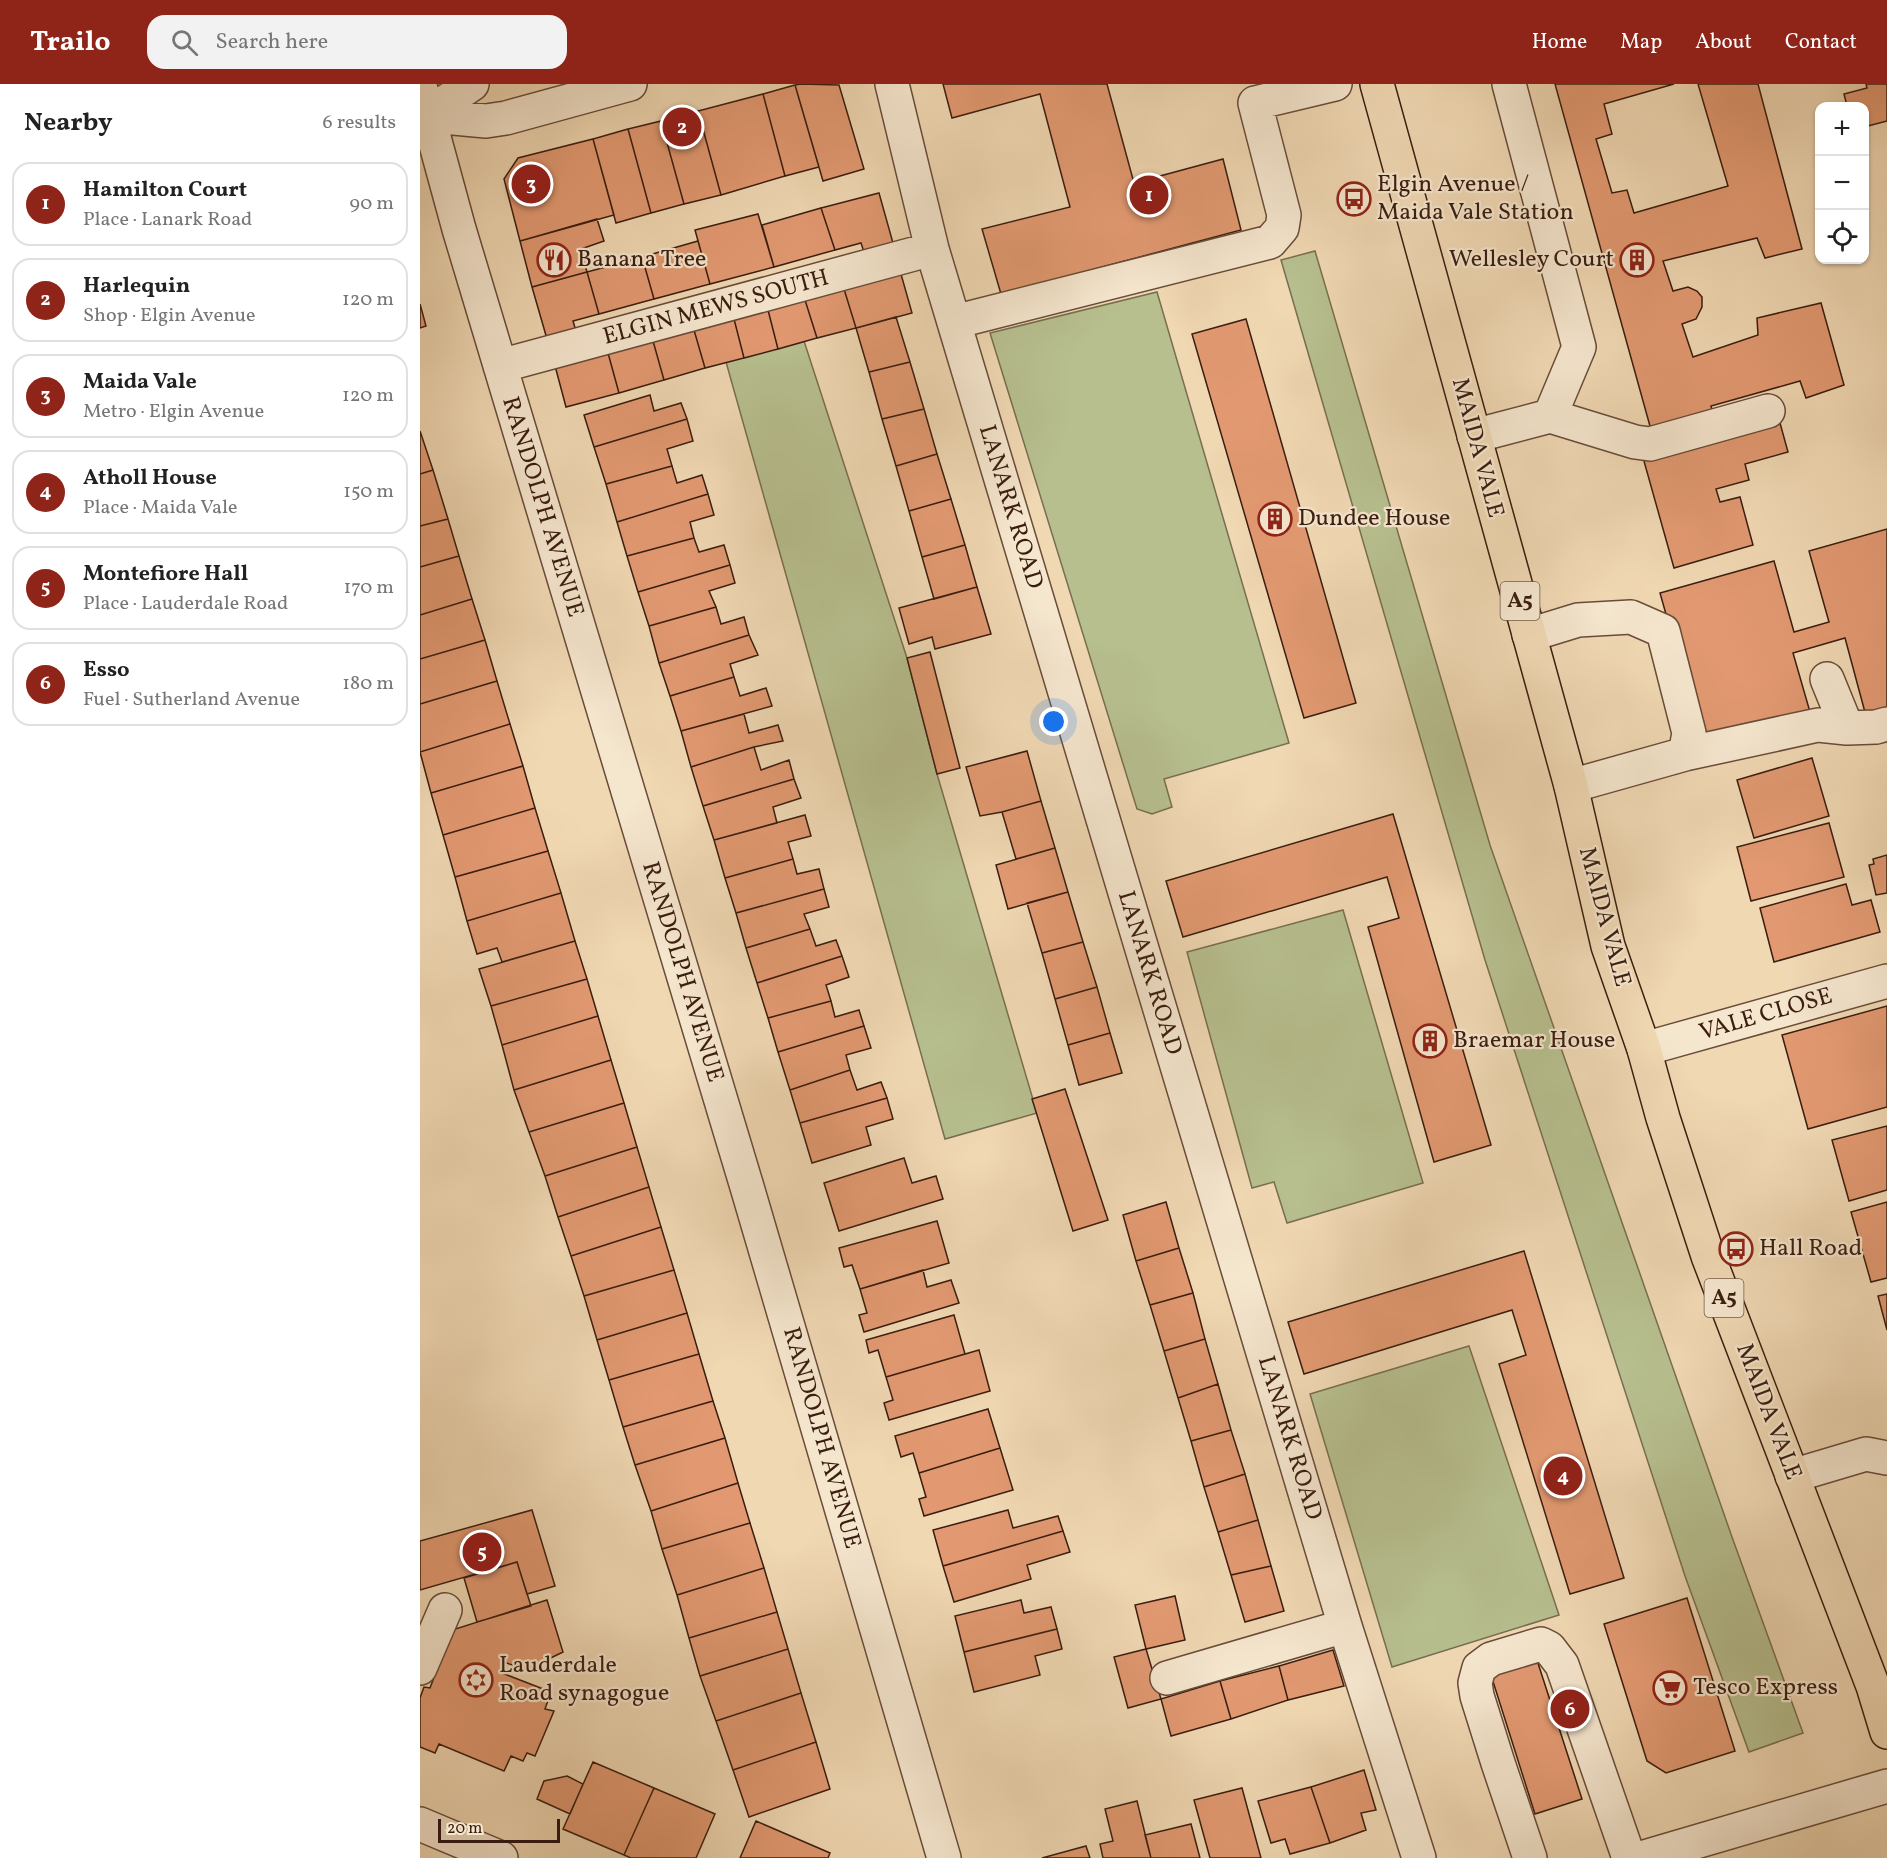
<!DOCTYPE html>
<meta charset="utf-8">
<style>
:root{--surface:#fff;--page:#f2f2f2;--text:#222;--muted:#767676;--line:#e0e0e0;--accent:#8f2418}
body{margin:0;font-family:Vollkorn,serif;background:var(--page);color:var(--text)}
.controls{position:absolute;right:18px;top:18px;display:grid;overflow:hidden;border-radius:12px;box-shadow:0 2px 4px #0004}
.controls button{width:54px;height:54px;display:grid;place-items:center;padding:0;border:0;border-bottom:2px solid var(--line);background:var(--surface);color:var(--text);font:30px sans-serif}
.scale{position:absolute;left:18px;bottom:15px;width:122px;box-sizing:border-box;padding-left:6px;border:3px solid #3a1d10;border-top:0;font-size:16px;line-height:21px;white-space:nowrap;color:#3a1d10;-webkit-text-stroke:4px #f5e6ce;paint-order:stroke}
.you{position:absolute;left:634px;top:638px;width:21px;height:21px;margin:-15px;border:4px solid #fff;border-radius:50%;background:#1a73e8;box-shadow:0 0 0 9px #1a73e833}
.badge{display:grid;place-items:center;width:39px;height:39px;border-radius:50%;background:var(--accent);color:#fff;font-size:20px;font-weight:700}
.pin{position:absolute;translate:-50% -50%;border:3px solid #fff;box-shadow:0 2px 6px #0006}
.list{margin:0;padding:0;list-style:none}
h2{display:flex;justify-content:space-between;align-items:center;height:78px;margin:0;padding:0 24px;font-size:26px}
h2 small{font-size:20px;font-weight:400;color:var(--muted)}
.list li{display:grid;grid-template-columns:39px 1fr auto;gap:18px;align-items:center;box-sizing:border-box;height:84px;margin:0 12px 12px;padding:0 12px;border:2px solid var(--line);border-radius:18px}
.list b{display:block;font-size:22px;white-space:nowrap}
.list p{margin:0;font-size:20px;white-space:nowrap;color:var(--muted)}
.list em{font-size:20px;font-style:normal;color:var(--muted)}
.icon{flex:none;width:33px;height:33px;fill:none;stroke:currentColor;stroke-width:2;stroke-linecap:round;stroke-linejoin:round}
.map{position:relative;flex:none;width:1467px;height:1774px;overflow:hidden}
header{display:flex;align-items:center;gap:36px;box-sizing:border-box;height:84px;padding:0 30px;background:var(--accent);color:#fff}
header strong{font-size:28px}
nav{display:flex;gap:33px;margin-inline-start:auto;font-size:21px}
.search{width:420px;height:54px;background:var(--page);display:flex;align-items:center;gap:15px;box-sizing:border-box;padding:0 21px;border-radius:18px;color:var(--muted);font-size:22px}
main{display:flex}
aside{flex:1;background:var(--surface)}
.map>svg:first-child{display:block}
</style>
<header>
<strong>Trailo</strong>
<div class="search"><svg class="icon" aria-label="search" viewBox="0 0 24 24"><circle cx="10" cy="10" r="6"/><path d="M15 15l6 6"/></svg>Search here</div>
<nav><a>Home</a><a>Map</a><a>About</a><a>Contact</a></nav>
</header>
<main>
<aside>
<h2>Nearby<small>6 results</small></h2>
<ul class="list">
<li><span class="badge">1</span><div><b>Hamilton Court</b><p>Place · Lanark Road</p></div><em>90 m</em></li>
<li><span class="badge">2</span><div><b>Harlequin</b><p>Shop · Elgin Avenue</p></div><em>120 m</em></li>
<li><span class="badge">3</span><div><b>Maida Vale</b><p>Metro · Elgin Avenue</p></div><em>120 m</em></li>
<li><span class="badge">4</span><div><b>Atholl House</b><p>Place · Maida Vale</p></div><em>150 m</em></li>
<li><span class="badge">5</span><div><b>Montefiore Hall</b><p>Place · Lauderdale Road</p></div><em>170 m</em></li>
<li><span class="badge">6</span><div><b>Esso</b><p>Fuel · Sutherland Avenue</p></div><em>180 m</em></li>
</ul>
</aside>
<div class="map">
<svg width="1467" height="1774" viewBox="0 0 1467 1774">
<rect width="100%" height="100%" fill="#f0d8b3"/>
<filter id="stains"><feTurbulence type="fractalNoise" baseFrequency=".00333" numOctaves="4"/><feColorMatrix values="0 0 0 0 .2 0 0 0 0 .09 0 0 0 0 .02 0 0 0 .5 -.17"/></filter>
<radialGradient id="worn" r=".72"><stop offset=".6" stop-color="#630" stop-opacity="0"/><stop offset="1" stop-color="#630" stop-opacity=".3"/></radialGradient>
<path fill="#b7bf8f" stroke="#786e50" stroke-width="1.5" d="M895,167L1070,761L1312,1453L1383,1649L1329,1668L1265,1492L1065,876L861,176Z
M737,208L869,659L744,695L752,723L732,730L717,725L570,249Z
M384,257L487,574L517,690L617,1029L525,1055L306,278Z
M923,826L1003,1099L867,1139L854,1098L832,1104L767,868Z
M1049,1262L1139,1531L972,1583L890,1310Z"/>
<path fill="#e29971" stroke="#3a1d10" stroke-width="1.5" d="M381,0L419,1L444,85L403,97L375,1Z
M523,0H687L714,99L803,75L821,146L581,210L562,145L650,123L620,10L532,34Z
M1135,0H1254L1184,20L1192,50L1176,55L1192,109L1207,106L1214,129L1308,102L1278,0H1338L1382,165L1345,174L1337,154L1243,177L1253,207L1268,203L1277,207L1282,213V223L1276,235L1262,240L1273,273L1338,251L1337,234L1401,219L1424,301L1386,314L1380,297L1291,322L1294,334L1233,353Z
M1446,0H1467V37L1444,43V22H1427L1424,10L1447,4Z
M375,1L399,83L365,92L343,10Z
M343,10L365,92L301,111L278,27Z
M278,27L301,111L264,120L241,37Z
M241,37L264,120L231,129L208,45Z
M208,45L231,129L196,139L173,55Z
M173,55L194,131L100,157L84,95L98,74Z
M459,109L473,159L444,168L441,159L415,166L401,124Z
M401,124L415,166L354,183L342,141Z
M338,130L354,183L290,200L275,146Z
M177,135L184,157L161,165L167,188L112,203L100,157Z
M278,157L290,200L234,215L222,173Z
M222,173L234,215L179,230L167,188Z
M479,183L492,229L436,244L424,205Z
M167,188L179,230L153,237L156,247L127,255L112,203Z
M424,205L436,244L397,254L385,216Z
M385,216L397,254L358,265L348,226Z
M0,220L6,242L0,244Z
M348,226L358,265L324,274L314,235Z
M476,233L490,278L449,288L436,244Z
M314,235L324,274L285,284L274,246Z
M826,235L936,619L884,634L772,250Z
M274,246L285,284L244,296L233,257Z
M233,257L244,296L199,309L188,269Z
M188,269L199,309L146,323L134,278Z
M490,278L504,325L462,335L449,288Z
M230,311L234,327L261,319L267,335L174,363L164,331Z
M504,325L517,370L476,382L462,335Z
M267,335L273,357L247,365L252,382L186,400L174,363Z
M1360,339L1368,368L1325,380L1329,396L1296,405L1300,418L1320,413L1333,461L1254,484L1222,370L1297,356Z
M0,347L13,386L0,390Z
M517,370L531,415L489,427L476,382Z
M252,382L257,399L282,391L288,410L197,438L186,400Z
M13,386L28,435L0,442V390Z
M288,410L294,431L270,438L274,454L207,472L197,438Z
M531,415L545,461L502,473L489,427Z
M28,435L39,472L0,483V442Z
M1467,445V626L1446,632L1425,554L1373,569L1390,628L1282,658L1240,509L1354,477L1374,548L1409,538L1389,467Z
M274,454L279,468L304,461L310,481L218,508L207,472Z
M545,461L557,503L514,515L502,473Z
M39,472L52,515L0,531V483Z
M310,481L315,499L289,507L296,523L229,542L218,508Z
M557,503L571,550L515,565L512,553L489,560L479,524Z
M52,515L65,556L0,575V531Z
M296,523L301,540L324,533L329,551L239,579L229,542Z
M329,551L338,571L310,580L314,593L250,612L239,579Z
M65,556L77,597L0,620V575Z
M510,568L540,684L517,690L487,574Z
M314,593L320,612L346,604L352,622L261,647L250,612Z
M77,597L90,640L0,668V620Z
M324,630L329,649L358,641L363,657L334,663L271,683L261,647Z
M90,640L103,682L11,709L0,668Z
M334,663L341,686L369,676L374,695L283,722L271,683Z
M607,667L621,717L582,728L560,732L546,683Z
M1392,674L1409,732L1334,754L1317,696Z
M103,682L115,724L23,751L11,709Z
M374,695L381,714L353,723L357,739L294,756L283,722Z
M621,717L635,764L596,775L582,728Z
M115,724L128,767L35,793L23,751Z
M973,730L1071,1061L1014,1078L948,843L979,834L967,793L763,853L746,797Z
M385,731L391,752L368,758L373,775L305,794L294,756Z
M1409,739L1424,793L1331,817L1317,763Z
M635,764L648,808L588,825L576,781Z
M128,767L141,809L47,837L35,793Z
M1467,771V809L1456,811L1449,781L1454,780L1453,775Z
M373,775L377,790L399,785L404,805L316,829L305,794Z
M1426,800L1432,821L1451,816L1460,848L1354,878L1340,824Z
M404,805L409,823L384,830L390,845L326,864L316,829Z
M648,808L663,858L622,869L607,819Z
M141,809L155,857L82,878L77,864L57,870L47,837Z
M390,845L396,862L416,856L422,872L337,899L326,864Z
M155,857L167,895L71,922L59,885Z
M663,858L677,903L635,915L622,869Z
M422,872L429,893L406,901L411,917L348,934L337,899Z
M167,895L178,932L82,961L71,922Z
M677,903L690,949L648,961L635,915Z
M411,917L415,933L439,926L444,942L358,968L348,934Z
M1467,922V1023L1388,1045L1362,951Z
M178,932L191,976L94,1006L82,961Z
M444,942L451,964L426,971L430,986L370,1006L358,968Z
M690,949L702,989L659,1001L648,961Z
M191,976L204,1019L109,1048L94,1006Z
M430,986L437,1006L461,998L467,1014L380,1039L370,1006Z
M645,1005L688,1136L653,1147L612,1015Z
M467,1014L473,1035L446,1043L451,1061L392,1079L380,1039Z
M204,1019L217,1063L125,1092L109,1048Z
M1467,1042V1106L1429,1117L1412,1056Z
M217,1063L229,1103L138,1133L125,1092Z
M484,1074L492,1099L516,1092L523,1115L419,1147L404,1099Z
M229,1103L241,1143L151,1172L138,1133Z
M746,1118L759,1164L716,1177L703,1131Z
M1467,1118V1194L1451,1198L1431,1128Z
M517,1137L529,1179L440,1205L432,1181L424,1183L419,1164Z
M241,1143L254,1186L164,1212L151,1172Z
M759,1164L773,1209L730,1221L716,1177Z
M1104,1167L1204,1494L1150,1510L1079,1280L1106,1271L1092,1226L884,1290L868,1238Z
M254,1186L267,1229L177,1256L164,1212Z
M503,1186L507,1203L531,1196L539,1219L444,1248L439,1231L447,1229L440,1205Z
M773,1209L785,1255L744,1267L730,1221Z
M1467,1210V1246L1458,1212Z
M267,1229L279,1270L189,1296L177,1256Z
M534,1231L545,1270L466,1293L458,1266L449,1269L446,1256Z
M785,1255L798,1300L758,1314L744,1267Z
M559,1266L570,1307L469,1336L464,1319L473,1316L466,1293Z
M279,1270L293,1317L203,1343L189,1296Z
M798,1300L811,1346L771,1357L758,1314Z
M293,1317L305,1354L215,1381L203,1343Z
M568,1325L580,1364L499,1389L493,1369L481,1373L475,1352Z
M811,1346L825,1390L784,1403L771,1357Z
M305,1354L318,1399L231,1427L215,1381Z
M580,1364L593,1406L504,1432L499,1415L506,1413L499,1389Z
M825,1390L838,1436L798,1448L784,1403Z
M318,1399L330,1439L242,1465L231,1427Z
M112,1426L135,1502L107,1510L97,1478L0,1506V1457Z
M588,1426L593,1444L638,1432L643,1447L523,1482L513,1446Z
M838,1436L851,1482L811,1491L798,1448Z
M330,1439L344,1484L257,1511L242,1465Z
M643,1447L650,1468L607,1481L611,1495L534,1518L523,1482Z
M97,1478L111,1522L57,1538L44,1494Z
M851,1482L864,1527L825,1538L811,1491Z
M344,1484L357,1528L269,1554L257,1511Z
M755,1512L765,1556L726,1565L715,1521Z
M1267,1514L1315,1667L1246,1689L1227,1677L1184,1540Z
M127,1516L143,1568L106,1586L84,1578L82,1589L131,1608L125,1625L134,1627L115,1672L107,1669L103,1677L91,1672L84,1687L19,1660L15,1669L0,1663V1614L4,1603L10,1604L32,1546Z
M601,1516L604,1529L631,1523L637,1545L544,1568L535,1532Z
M357,1528L368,1565L280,1592L269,1554Z
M637,1545L642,1565L615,1572L620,1591L554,1608L544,1568Z
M368,1565L381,1609L296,1637L280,1592Z
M726,1565L741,1615L708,1624L694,1573Z
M913,1566L924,1602L868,1616L859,1582Z
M1116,1573L1162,1715L1115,1730L1070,1588Z
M859,1582L868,1616L811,1635L800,1597Z
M800,1597L811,1635L751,1652L741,1615Z
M381,1609L396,1658L313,1686L296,1637Z
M396,1658L410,1705L329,1733L313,1686Z
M173,1678L234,1704L204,1771L143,1745Z
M944,1686L956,1726L941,1729L946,1746L910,1759L891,1703Z
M147,1692L163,1700L150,1730L117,1715L124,1697Z
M891,1703L910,1759L870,1770L865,1755L851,1759L838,1717Z
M234,1704L295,1730L276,1774H211L204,1771Z
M822,1704L841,1774H790L774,1716Z
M717,1717L731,1774H683L680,1760L693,1757L685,1725Z
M336,1737L410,1769L408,1774H320Z
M771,1740L780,1774H731L725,1751Z
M666,1762L670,1774H622Z"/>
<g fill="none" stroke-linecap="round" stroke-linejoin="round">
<defs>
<path id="minor" d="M472,0L512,165L925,1542L999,1774
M0,2L39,145L327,1103L524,1774
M0,31L66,37L86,34L210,0
M0,35L52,0
M534,238L850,158L862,144L864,131L835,19L915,0
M80,282L512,165
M1130,332L1215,358L1230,360L1348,327
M1054,352L1130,332L1159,263L1089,0
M1109,551L1158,536L1211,533L1243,547L1269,649L1265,670L1151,702
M1407,595L1427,644
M1265,670L1398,641L1427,644L1456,643L1467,640
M1224,965L1467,897
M1372,1392L1446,1370L1467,1374
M0,1584L25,1526
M747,1594L925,1542
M0,1740L81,1774
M1110,1774L1078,1679L1057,1612L1055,1599L1059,1584L1071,1575L1121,1560L1129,1564L1142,1581L1209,1774
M1221,1774L1467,1702"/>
<path id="major" d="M957,0L1151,702L1188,862L1224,965L1243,1034L1288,1172L1453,1602L1467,1648"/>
</defs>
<use href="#minor" stroke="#684c39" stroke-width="36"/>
<use href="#major" stroke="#3a1d10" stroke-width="36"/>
<use href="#minor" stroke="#f5e6ce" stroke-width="33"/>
<use href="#major" stroke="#f0d8b3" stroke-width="33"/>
</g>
<defs>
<symbol id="bus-ring" viewBox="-11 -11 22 22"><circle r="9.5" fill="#f5e6ce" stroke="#8f2418" stroke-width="1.5"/><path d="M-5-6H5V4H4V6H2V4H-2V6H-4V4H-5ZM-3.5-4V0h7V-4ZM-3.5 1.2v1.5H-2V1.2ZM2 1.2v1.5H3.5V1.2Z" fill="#8f2418"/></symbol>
<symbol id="restaurant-ring" viewBox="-11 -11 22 22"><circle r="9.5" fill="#f5e6ce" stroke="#8f2418" stroke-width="1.5"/><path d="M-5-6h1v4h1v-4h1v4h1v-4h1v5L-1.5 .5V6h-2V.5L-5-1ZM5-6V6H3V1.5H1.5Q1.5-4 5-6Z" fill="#8f2418"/></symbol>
<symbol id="building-ring" viewBox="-11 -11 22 22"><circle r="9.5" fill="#f5e6ce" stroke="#8f2418" stroke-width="1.5"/><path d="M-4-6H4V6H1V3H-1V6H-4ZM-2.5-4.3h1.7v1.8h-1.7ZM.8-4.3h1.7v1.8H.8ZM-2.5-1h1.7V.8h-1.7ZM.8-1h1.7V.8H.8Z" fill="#8f2418"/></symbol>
<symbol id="synagogue-ring" viewBox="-11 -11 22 22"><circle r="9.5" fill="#f5e6ce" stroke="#8f2418" stroke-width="1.5"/><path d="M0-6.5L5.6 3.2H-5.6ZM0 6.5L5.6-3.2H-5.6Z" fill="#8f2418"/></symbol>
<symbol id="supermarket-ring" viewBox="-11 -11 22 22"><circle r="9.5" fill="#f5e6ce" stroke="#8f2418" stroke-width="1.5"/><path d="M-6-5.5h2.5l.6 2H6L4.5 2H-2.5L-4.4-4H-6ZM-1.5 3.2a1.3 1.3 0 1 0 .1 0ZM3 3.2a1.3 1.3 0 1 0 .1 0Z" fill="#8f2418"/></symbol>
</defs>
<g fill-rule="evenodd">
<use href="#bus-ring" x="915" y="96" width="38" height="38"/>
<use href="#restaurant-ring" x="115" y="157" width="38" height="38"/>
<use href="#building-ring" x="1198" y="157" width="38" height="38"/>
<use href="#building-ring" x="836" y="416" width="38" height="38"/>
<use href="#building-ring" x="991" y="938" width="38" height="38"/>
<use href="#bus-ring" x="1297" y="1146" width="38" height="38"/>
<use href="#synagogue-ring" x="37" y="1577" width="38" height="38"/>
<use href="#supermarket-ring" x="1231" y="1585" width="38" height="38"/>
</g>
<g text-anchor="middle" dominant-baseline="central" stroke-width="4.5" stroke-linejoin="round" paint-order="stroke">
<g fill="#f5e6ce" stroke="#725949" stroke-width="1.5">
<rect x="1080.5" y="498" width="39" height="38" rx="4.5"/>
<rect x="1284.5" y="1195" width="39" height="38" rx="4.5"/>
</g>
<g font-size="22" font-weight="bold" fill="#3a1d10">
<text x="1100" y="517">A5</text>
<text x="1304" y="1214">A5</text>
</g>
<g font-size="24" fill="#3a1d10" stroke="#f5e6ce" text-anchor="start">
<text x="957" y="101">Elgin Avenue /<tspan x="957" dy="28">Maida Vale Station</tspan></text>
<text x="157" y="176">Banana Tree</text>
<text x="1194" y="176" text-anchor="end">Wellesley Court</text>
<text x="878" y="435">Dundee House</text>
<text x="1033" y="957">Braemar House</text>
<text x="1339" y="1165">Hall Road</text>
<text x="79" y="1582">Lauderdale<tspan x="79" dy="28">Road synagogue</tspan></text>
<text x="1273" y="1604">Tesco Express</text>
</g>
<g font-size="24" fill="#3a1d10" stroke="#f5e6ce">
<text transform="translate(296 224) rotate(-15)">ELGIN MEWS SOUTH</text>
<text transform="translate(1057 364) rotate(75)">MAIDA VALE</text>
<text transform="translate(122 423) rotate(73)">RANDOLPH AVENUE</text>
<text transform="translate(590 423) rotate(73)">LANARK ROAD</text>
<text transform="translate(1184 833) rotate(75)">MAIDA VALE</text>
<text transform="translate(262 888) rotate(73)">RANDOLPH AVENUE</text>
<text transform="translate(729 889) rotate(73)">LANARK ROAD</text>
<text transform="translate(1346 931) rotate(-16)">VALE CLOSE</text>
<text transform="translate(1348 1328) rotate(69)">MAIDA VALE</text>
<text transform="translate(401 1354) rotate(74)">RANDOLPH AVENUE</text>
<text transform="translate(869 1354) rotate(73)">LANARK ROAD</text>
</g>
</g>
<rect width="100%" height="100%" filter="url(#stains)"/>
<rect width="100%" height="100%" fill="url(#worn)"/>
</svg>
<div class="controls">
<button>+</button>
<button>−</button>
<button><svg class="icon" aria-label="locate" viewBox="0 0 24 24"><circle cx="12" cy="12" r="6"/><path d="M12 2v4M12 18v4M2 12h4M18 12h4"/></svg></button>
</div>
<div class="scale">20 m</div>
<div class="you"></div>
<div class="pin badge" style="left:729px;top:111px">1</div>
<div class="pin badge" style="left:262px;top:43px">2</div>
<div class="pin badge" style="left:111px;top:100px">3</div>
<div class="pin badge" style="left:1143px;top:1392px">4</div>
<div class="pin badge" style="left:62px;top:1468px">5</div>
<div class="pin badge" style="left:1150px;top:1625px">6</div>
</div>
</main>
